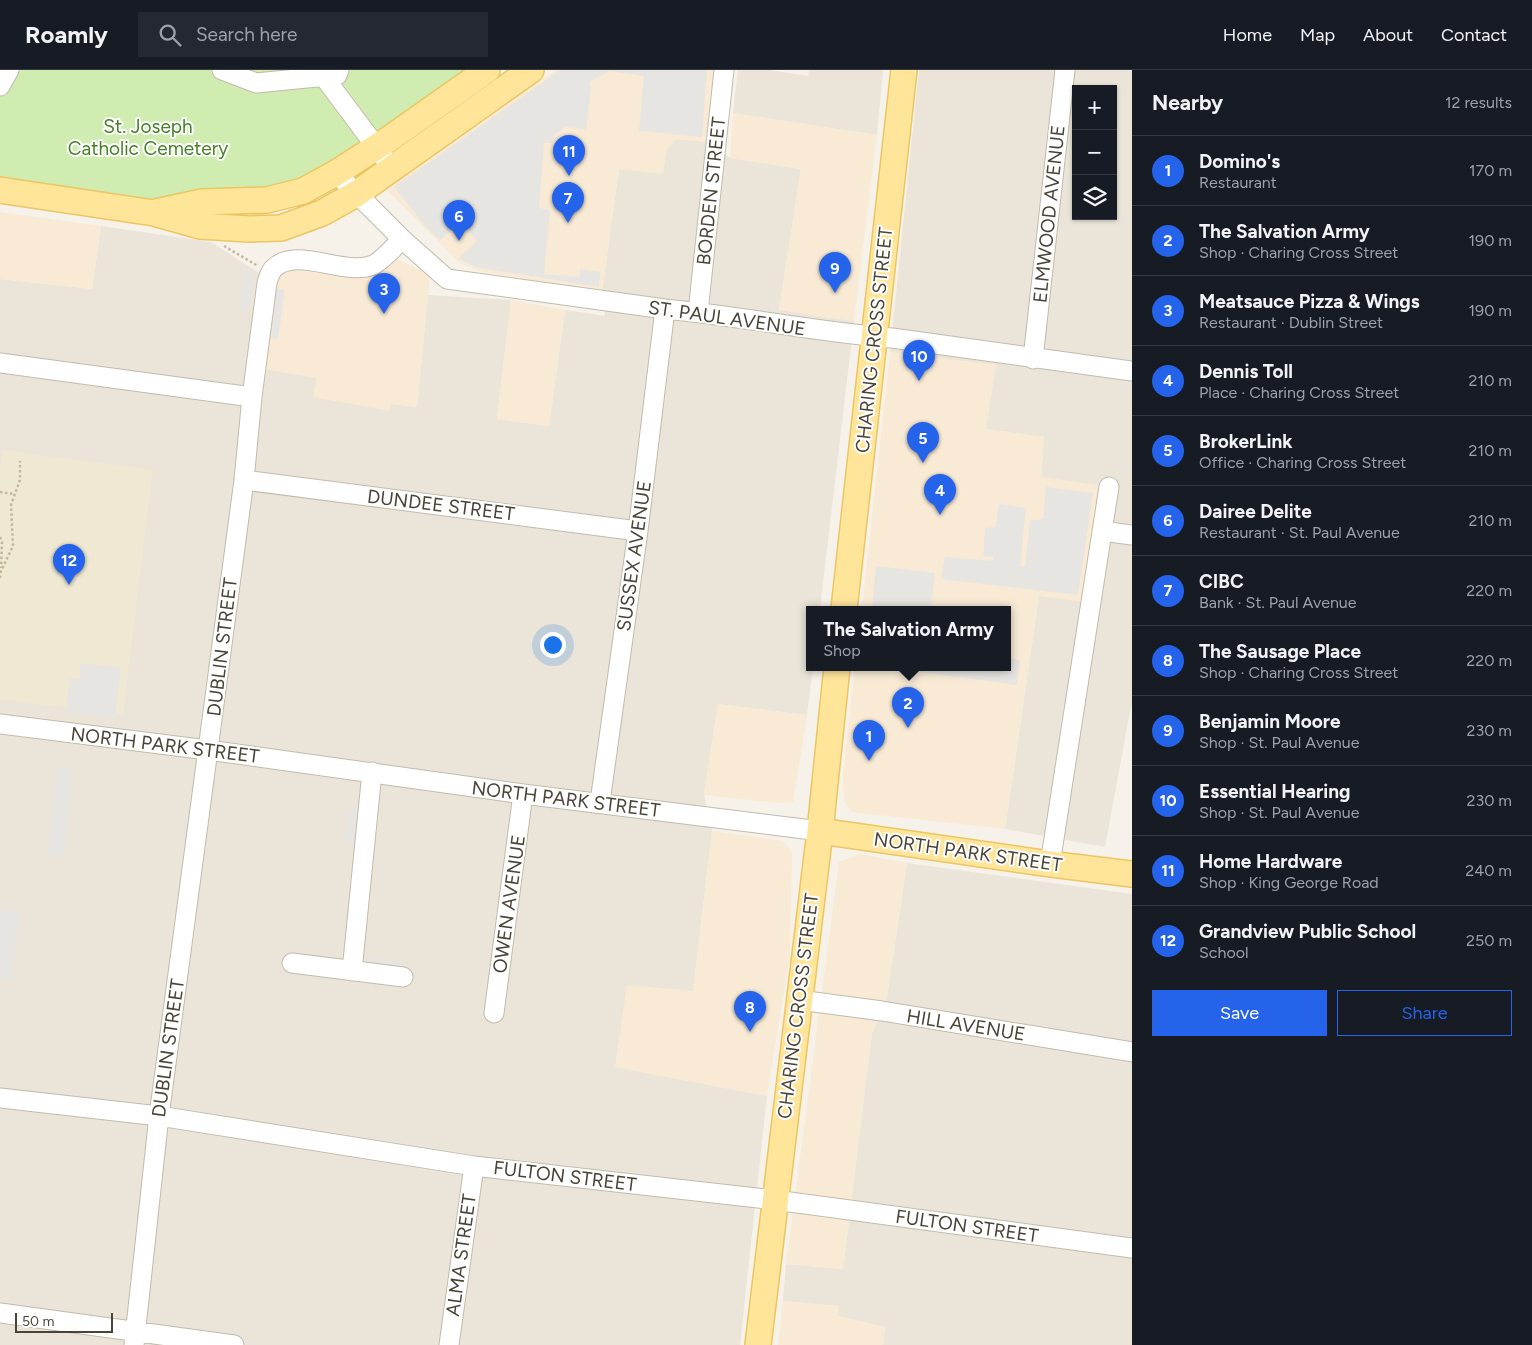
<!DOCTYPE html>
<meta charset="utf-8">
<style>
:root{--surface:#171b24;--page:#242831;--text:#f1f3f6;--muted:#9ea1a6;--line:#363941;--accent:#2563eb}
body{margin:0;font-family:Figtree,sans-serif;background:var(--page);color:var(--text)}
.controls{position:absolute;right:15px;top:15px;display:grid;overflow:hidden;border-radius:0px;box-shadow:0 1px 4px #0004}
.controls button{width:45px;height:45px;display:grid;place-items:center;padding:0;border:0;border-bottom:1px solid var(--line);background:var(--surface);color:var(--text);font:25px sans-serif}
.scale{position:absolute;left:15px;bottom:12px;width:98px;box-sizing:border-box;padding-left:5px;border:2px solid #4a4337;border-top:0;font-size:14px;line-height:18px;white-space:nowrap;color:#4a4337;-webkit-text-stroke:4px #fff;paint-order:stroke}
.you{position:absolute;left:552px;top:574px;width:18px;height:18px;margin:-12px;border:4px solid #fff;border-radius:50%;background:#1a73e8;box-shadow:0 0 0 8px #1a73e833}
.badge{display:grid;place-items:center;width:32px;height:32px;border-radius:50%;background:var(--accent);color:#fff;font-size:16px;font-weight:700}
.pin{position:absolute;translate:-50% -41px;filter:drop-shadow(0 1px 2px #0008)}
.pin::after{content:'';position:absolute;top:26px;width:18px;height:15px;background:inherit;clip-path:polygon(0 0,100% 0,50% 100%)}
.popup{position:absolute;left:806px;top:536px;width:205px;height:65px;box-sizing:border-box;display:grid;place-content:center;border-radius:0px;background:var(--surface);filter:drop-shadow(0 1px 4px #0005);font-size:16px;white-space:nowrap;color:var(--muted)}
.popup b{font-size:19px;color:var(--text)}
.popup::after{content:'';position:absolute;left:50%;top:100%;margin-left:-10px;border:10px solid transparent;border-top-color:var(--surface)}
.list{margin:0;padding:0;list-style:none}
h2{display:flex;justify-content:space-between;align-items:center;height:65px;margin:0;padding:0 20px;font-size:21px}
h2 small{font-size:16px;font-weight:400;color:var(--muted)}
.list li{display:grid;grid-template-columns:32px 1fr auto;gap:15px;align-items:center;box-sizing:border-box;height:70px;padding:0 20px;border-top:1px solid var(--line)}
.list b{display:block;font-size:19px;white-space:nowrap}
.list p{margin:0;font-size:16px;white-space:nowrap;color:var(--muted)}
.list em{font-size:16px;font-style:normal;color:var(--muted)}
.actions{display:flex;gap:10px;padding:15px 20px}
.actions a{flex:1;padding:11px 0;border:1px solid var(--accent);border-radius:0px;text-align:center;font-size:18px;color:var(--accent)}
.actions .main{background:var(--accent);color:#fff}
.icon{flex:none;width:28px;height:28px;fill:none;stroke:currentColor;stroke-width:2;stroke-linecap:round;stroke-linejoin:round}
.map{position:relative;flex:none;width:1132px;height:1275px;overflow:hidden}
header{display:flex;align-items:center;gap:30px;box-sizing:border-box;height:70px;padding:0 25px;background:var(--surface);border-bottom:1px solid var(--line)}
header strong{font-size:24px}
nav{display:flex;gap:28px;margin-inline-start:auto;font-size:18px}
.search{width:350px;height:45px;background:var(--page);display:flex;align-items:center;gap:12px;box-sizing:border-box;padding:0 18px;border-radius:0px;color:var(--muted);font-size:19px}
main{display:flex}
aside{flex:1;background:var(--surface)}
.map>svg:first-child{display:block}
</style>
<header>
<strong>Roamly</strong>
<div class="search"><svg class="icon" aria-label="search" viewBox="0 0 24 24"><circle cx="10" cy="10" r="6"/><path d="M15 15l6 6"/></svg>Search here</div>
<nav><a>Home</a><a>Map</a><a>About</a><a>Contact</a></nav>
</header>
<main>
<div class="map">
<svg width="1132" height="1275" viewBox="0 0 1132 1275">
<rect width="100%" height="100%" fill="#f6f2ea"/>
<path fill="#eae5d8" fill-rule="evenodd" d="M738,0H769L808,6L809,0H883L877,65L733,43Z
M919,0H1132V631L1105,777L1005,759L1039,526L1041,407L1044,367L986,359L995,295L890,282ZM1076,19H1113V146H1076Z
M676,69L708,72L730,88L801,99L779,240L854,251L820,539H809V597H813L807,645L718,634L704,725L712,761L693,921L616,997L767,1026L740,1275H0V209L92,219L101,156L211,172L273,212L318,308L313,327L390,340V333L417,337L428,225L511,230L497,349L549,356L565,240L605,246L602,222L619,99L667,79Z
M907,793L1132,824V1275H883L885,1257L838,1246V1236L783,1231L786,1194L843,1199L872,963L886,934Z"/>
<path fill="#f8ead5" d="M556,0H717L708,72L676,69L667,79L663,104L619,99L602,222L478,201L460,193L386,119Z
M733,43L877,65L854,251L779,240L801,99L730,88Z
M0,142L101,156L92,219L0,209Z
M394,188L430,204L417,337L390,334V341L313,327L317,308L262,299L273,212L290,200L369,208Z
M511,230L565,240L549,356L497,349Z
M890,282L996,295L986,359L1044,367L1041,407L1098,415L1086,532L1039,526L1005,759L851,742L844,730L843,704L855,597H1007V539H862Z
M718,634L807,645L793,732L779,733L704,725Z
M712,761L783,771L792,783L790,886L767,1026L615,997L627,915L693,921Z
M859,784L907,793L886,934L872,963L843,1199L786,1194L839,792Z
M783,1231L839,1236L838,1246L885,1257L883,1275H778Z"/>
<path fill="#efe8d3" d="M3,380L153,400L123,645L0,629V402Z"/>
<path fill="#d0ecb1" d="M0,0H471L375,76L274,126L148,136L0,112Z"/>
<path fill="#e7e5e1" d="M560,0H707L702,67L639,61L644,6L609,1L590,12L591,17L586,59L565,57L554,65L553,73H544L539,138L550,140L544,204L579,207L580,199L600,202L599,217L475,197L459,188L477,171L461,152L440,170L426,157L394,117Z
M244,200L254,201L250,238L239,237Z
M274,218L285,220L278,269L267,268Z
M1046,417L1093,423L1078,525L941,509L945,487L993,491V487L983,486L985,458L996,457L999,434L1026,438L1020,496H1025L1030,450H1039L1043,448Z
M876,496L935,503L931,539H872Z
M1007,588L1020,590L1017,615L883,597H1007Z
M81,593L121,598L115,648L66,642L70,608L79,609Z
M57,698L73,699L64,787L48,785Z
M349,740L359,742L355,773L345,772Z
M0,840L20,842L12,910L0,909Z
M374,887L403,891L401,899L372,896Z"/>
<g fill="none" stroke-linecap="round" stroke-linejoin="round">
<defs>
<path id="minor" d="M222,0L256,13L337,5L339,0
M324,7L392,98
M0,16L9,0
M336,103L402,169L447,209L665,239C741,246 816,262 892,268L1132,301
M698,242L724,0
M1033,289L1065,0
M0,293L252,327
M244,410L638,461
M1102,461L1132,465
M0,654L208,680L523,724L820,761
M600,732L638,461L665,239
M1050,794L1109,417
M292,893L403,907
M352,901L372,702
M799,930L882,941L1132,982
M494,943L523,724
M0,1028L159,1046L474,1096L775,1130L1132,1178
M0,1243L234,1275
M134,1275L159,1046L244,410L252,327L267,213C268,209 270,203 273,199C296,175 344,207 373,195C382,191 395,176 402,169
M449,1275L474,1096"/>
<path id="major" d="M0,120L154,143L200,156L249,159L281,158L322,143L356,124L531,0
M156,142L202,132L267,130L303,121L336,103L392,67L487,0
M844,539L904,0
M820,761L1050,794L1132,804
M758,1275L820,761L837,597"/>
</defs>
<use href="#minor" stroke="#c2bbac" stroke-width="21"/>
<use href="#major" stroke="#ebc662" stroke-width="28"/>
<path stroke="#c5b79c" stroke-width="2.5" stroke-dasharray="2.5 2.5" stroke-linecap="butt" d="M224,176L258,196
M0,422L15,424
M0,467L2,472L1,498
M0,508L1,501L13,476L11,435L20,410V391"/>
<use href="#minor" stroke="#fff" stroke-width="19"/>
<use href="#major" stroke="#ffe59a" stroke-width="25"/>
</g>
<g text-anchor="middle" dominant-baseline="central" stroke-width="4" stroke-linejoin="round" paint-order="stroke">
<g font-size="19" fill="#468126" stroke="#fff">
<text x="148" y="56">St. Joseph<tspan x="148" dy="22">Catholic Cemetery</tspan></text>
</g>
<g font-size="19" fill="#4a4337" stroke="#fff">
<text transform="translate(711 121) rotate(-84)">BORDEN STREET</text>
<text transform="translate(1049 144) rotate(-84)">ELMWOOD AVENUE</text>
<text transform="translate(727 248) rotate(8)">ST. PAUL AVENUE</text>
<text transform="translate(874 270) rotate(-84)">CHARING CROSS STREET</text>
<text transform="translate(441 435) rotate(7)">DUNDEE STREET</text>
<text transform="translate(634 486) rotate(-82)">SUSSEX AVENUE</text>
<text transform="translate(222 577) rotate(-83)">DUBLIN STREET</text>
<text transform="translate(165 675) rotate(7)">NORTH PARK STREET</text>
<text transform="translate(566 729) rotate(7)">NORTH PARK STREET</text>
<text transform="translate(968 782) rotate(8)">NORTH PARK STREET</text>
<text transform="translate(509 834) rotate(-82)">OWEN AVENUE</text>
<text transform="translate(798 936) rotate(-83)">CHARING CROSS STREET</text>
<text transform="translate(966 955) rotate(9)">HILL AVENUE</text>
<text transform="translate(168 978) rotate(-82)">DUBLIN STREET</text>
<text transform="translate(565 1106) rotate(7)">FULTON STREET</text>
<text transform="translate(967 1156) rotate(8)">FULTON STREET</text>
<text transform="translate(461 1185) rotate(-82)">ALMA STREET</text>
</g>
</g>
</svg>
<div class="controls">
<button>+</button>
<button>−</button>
<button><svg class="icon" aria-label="layers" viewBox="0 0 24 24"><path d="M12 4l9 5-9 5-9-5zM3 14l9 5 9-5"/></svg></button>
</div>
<div class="scale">50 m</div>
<div class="you"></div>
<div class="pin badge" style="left:869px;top:691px">1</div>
<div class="pin badge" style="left:908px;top:658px">2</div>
<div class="popup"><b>The Salvation Army</b>Shop</div>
<div class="pin badge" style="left:384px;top:244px">3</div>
<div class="pin badge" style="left:940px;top:445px">4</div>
<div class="pin badge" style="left:923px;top:393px">5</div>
<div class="pin badge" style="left:459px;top:171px">6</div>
<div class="pin badge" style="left:568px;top:153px">7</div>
<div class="pin badge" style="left:750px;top:962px">8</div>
<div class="pin badge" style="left:835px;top:223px">9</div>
<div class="pin badge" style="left:919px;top:311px">10</div>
<div class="pin badge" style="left:569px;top:106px">11</div>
<div class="pin badge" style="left:69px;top:515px">12</div>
</div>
<aside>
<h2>Nearby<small>12 results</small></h2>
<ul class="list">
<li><span class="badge">1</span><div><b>Domino's</b><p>Restaurant</p></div><em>170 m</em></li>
<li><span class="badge">2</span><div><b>The Salvation Army</b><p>Shop · Charing Cross Street</p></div><em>190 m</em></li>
<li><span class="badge">3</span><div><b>Meatsauce Pizza &amp; Wings</b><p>Restaurant · Dublin Street</p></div><em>190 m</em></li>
<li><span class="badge">4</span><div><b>Dennis Toll</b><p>Place · Charing Cross Street</p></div><em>210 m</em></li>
<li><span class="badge">5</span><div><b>BrokerLink</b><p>Office · Charing Cross Street</p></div><em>210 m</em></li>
<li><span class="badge">6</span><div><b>Dairee Delite</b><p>Restaurant · St. Paul Avenue</p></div><em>210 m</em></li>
<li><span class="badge">7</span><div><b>CIBC</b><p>Bank · St. Paul Avenue</p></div><em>220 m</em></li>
<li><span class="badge">8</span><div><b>The Sausage Place</b><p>Shop · Charing Cross Street</p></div><em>220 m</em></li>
<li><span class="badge">9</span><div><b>Benjamin Moore</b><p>Shop · St. Paul Avenue</p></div><em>230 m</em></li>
<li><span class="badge">10</span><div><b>Essential Hearing</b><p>Shop · St. Paul Avenue</p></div><em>230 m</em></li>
<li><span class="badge">11</span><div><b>Home Hardware</b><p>Shop · King George Road</p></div><em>240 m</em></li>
<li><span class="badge">12</span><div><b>Grandview Public School</b><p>School</p></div><em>250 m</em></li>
</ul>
<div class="actions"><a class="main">Save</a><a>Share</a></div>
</aside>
</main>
